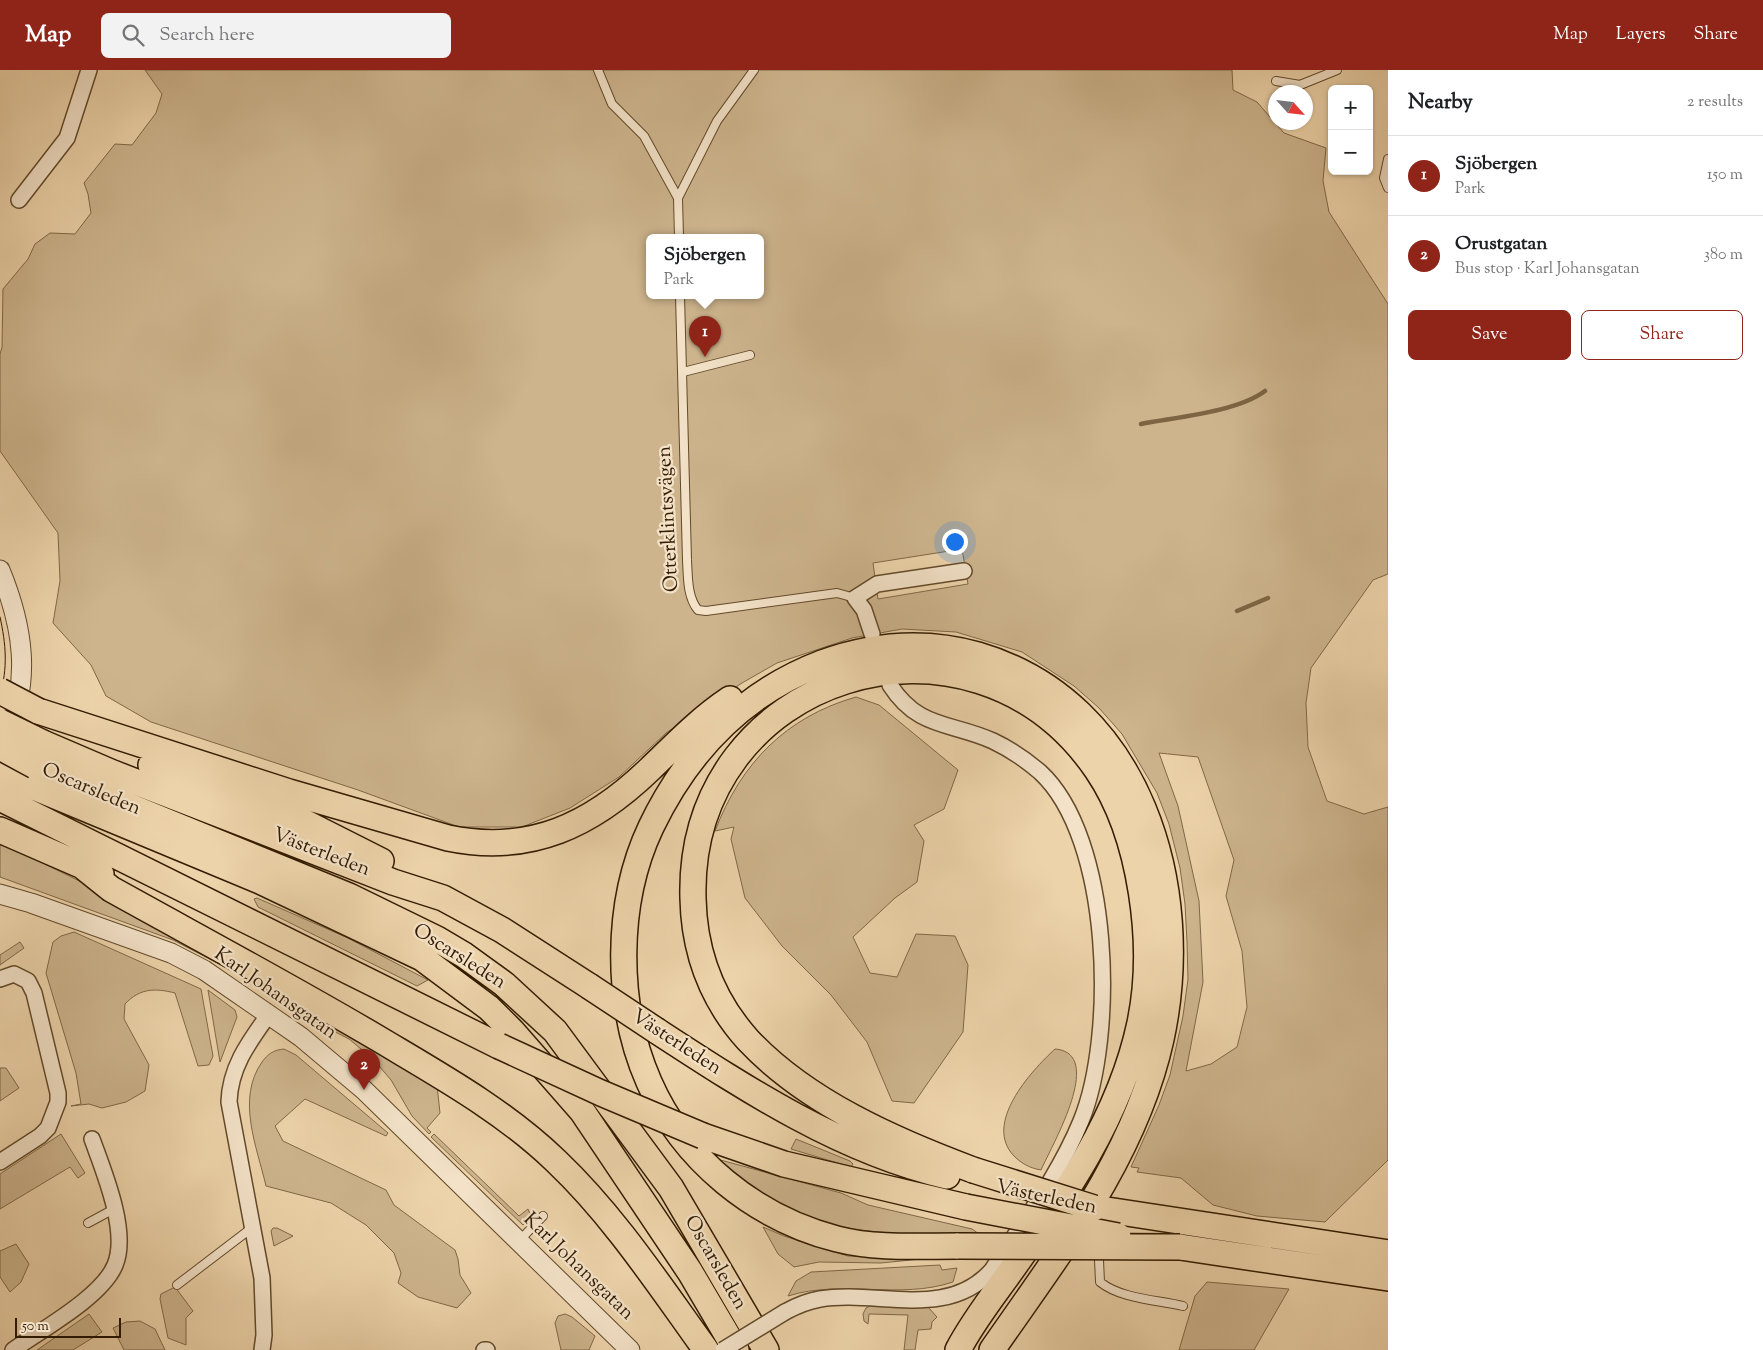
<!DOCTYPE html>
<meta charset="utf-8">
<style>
:root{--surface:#fff;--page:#f2f2f2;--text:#202124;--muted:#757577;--line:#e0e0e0;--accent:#8f2418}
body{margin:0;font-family:"Sorts Mill Goudy",serif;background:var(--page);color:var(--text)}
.controls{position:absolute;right:15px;top:15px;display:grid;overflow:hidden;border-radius:8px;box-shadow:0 1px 4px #0004}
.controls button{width:45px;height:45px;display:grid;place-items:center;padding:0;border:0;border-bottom:1px solid var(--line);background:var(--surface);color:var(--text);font:25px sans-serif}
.compass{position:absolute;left:1268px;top:15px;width:45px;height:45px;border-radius:50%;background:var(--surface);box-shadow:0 1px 4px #0004;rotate:117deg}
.scale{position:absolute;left:15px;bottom:12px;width:106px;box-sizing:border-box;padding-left:5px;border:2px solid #331c00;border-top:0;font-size:14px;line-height:18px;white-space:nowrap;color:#331c00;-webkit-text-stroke:4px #f3e2c8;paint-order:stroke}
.you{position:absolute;left:954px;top:471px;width:18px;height:18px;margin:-12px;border:4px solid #fff;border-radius:50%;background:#1a73e8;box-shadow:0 0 0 8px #1a73e833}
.badge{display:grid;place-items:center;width:32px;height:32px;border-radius:50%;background:var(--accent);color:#fff;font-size:16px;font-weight:700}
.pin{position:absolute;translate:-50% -41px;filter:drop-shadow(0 1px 2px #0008)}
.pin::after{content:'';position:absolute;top:26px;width:18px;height:15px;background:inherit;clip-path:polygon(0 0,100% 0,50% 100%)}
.popup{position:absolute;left:646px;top:164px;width:118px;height:65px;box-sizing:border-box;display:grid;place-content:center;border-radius:8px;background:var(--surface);filter:drop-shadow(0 1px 4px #0005);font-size:16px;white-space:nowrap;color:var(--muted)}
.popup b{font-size:19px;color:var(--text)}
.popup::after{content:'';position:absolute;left:50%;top:100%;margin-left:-10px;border:10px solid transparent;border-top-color:var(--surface)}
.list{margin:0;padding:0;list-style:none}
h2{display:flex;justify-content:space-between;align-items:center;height:65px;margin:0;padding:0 20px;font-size:21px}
h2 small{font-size:16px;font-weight:400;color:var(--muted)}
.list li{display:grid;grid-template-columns:32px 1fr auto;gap:15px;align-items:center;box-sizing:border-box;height:80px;padding:0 20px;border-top:1px solid var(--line)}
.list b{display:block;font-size:19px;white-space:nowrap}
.list p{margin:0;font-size:16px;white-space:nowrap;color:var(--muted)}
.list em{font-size:16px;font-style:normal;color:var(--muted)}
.actions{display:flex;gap:10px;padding:15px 20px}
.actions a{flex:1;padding:11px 0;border:1px solid var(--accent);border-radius:8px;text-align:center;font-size:18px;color:var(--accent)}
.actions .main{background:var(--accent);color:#fff}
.icon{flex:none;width:28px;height:28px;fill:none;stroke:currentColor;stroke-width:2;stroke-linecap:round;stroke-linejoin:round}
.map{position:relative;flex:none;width:1388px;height:1280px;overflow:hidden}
header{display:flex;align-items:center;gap:30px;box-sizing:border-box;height:70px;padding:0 25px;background:var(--accent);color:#fff}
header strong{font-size:24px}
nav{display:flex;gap:28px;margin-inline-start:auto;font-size:18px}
.search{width:350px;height:45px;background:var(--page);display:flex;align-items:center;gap:12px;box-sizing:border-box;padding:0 18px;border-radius:8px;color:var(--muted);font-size:19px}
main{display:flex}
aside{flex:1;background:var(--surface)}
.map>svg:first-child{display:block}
</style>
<header>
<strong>Map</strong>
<div class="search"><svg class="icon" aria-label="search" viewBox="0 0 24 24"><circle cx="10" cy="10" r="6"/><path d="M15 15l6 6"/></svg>Search here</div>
<nav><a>Map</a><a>Layers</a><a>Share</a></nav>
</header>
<main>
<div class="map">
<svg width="1388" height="1280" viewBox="0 0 1388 1280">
<rect width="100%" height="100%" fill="#edd3aa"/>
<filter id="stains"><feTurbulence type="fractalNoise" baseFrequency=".004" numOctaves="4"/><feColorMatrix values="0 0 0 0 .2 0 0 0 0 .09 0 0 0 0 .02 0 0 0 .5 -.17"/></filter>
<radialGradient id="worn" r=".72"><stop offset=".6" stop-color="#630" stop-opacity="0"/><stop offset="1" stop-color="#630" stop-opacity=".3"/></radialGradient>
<path fill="#cdb48d" stroke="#806846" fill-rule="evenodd" d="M145,0H1232L1233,20L1257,32L1284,63L1326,78L1323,111L1329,142L1388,234V504L1373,510L1311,598L1306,633L1308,677L1327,731L1364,744L1388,737V1090L1325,1152L1257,1146L1213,1135L1181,1108L1137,1102L1139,1098L1131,1097L1159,1035L1170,1005L1183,946L1188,909L1187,872L1185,834L1180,798L1169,754L1157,723L1122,664L1099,638L1074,616L1022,582L956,562L902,559L852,568L777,593L742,613L666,663L619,707L570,738L522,757H459L358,720L151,652L106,626L91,595L53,553L60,511L58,463L0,381V284L2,277L3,219L28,189L35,174L50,163L75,164L91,143L88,124L84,113L115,74L132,75L156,43L162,24ZM650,168H760V226H650ZM962,479L968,514L878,529L873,493ZM1159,683L1198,687L1234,790L1226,826L1242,881L1247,937L1237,977L1211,994L1186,1001L1203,912L1199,831L1178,736Z
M856,627L879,635L958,700L944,739L914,755L924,771L917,812L895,828L853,867L870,903L897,907L916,864L955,866L968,895L963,962L914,1033L892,1031L867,972L831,925L782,876L745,828L731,769L734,757L715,761C741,693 786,647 856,627Z
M0,772L114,828L437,1015L440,1043L427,1058L431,1062L429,1064L412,1046L391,1010L373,989L349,969L304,946L231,900L173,870L0,807Z
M257,828L348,868L428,910L417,916L258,837L254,829Z
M74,862L201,919L213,986L209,995L198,996L175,923C155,918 140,918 125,934L124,949L149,995L145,1021L126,1032L102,1038L89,1034L71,1036L81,1034L76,1003L46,903L53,872L61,866Z
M20,872L24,878L0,895V885Z
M208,920L235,940L237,947L220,992Z
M284,979L296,985L388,1063L386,1066L305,1029L275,1056L283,1071L386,1120L394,1135L455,1180L458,1189L460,1205L471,1223L457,1238L418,1227L398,1213L401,1203L394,1183L366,1155L331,1133L266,1116C257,1077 236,1029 262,992C268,984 273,980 284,979Z
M1055,979C1106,983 1052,1075 1041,1100C1030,1098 1022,1094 1014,1086C983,1054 1030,1002 1055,979Z
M0,998H6L19,1018L0,1031Z
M61,1064L85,1103L78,1108L70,1097L0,1139V1104Z
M434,1064L519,1146L528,1139L531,1146L523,1155L431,1067Z
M796,1069L850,1091L853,1094L851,1097L791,1079Z
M717,1089L841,1123L868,1135L972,1159L979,1164C958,1167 936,1165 914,1164C827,1162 783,1146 717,1089Z
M763,1157L784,1166L848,1186L921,1189L881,1193L819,1192L794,1197L778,1184Z
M273,1158H277L293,1166L274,1176L271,1161Z
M16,1174L29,1194L21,1212L10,1222L0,1207V1181Z
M940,1195L942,1200L957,1198L953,1212C900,1230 842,1209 788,1226L796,1211L811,1202Z
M1207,1212L1289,1219L1254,1280H1179L1195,1226Z
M175,1217L193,1241L186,1248V1275L168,1268L160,1229L161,1224Z
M870,1236L928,1237L937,1247L932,1252L931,1259L918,1260L915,1280H904L908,1245L869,1244L868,1254L864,1251L863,1244L866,1238Z
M89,1244L102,1262L73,1280H37Z
M565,1244L572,1247L595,1266L589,1280H561L555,1253L558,1246Z
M140,1251L155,1259L165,1280H124L113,1258L126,1252Z"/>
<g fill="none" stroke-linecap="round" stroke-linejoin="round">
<path stroke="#7d6543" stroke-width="4.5" d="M1141,354C1177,347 1237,342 1265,321
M1237,541L1268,528"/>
<defs>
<path id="service" d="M598,0L612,34L644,66L678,128
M1276,11L1300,15L1337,0
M1388,89L1384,108L1388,118
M679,168L678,128L717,51L754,0
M680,226L687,490C688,506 687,527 698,540L706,541L837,523L855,528
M683,302L750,285
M88,1153L114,1139
M519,1171L543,1146
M1099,1190L1100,1212C1121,1229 1158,1230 1183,1236
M177,1215L253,1157"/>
<path id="minor" d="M19,130L67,68L89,0
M872,564L864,540L855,528L877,514L964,501
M0,909L14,904L28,911L34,923L58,1023V1032L48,1058L40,1066L0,1092
M785,1242C796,1236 808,1231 820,1229C877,1219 947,1251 992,1200C1023,1152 1059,1105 1081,1051C1116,966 1112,768 1040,702C1026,690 1010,679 993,671C951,652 918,659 890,615
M13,1280C41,1260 102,1227 115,1195C129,1162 104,1102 92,1069
M262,1280L264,1265L262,1208L229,1032C230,997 249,972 269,944
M484,1280H487"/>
<path id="tertiary" d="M0,500C23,556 32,612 5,668
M0,824L31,833L171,883L204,900L301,967L364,1020L630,1280"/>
<path id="trunk" d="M38,641L289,722L448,768C530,785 592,755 650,699C676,674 700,649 730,629
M43,673L113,703L393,812L443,828L502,860L589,916
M151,695L292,746L381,791
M35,696L109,728L349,826L437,869L464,885L504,914L555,961L671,1118L766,1280
M0,703L260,811L422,888L489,938L512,961L582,1041L690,1202L736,1280
M0,728L499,976
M0,760L101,804
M86,799L111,819C201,869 291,917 379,969C441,1006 504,1041 556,1091C614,1146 659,1215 706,1280
M657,961C746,1019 842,1082 947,1106
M703,1066L784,1094L966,1137
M1094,1138L1388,1183
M958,1176C918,1176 876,1179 837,1169C755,1148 683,1090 649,1012C615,935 615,833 651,757C687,682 743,623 822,593C874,574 925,570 978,585C1141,633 1194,817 1161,969C1135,1087 1059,1183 992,1280
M1180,1177L1388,1208
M958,1280C972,1253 990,1230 1008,1205C1063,1128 1120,1048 1140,953C1156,876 1142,766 1097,700C971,516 687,604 693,828C694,881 712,930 748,970C806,1032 895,1071 973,1100"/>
</defs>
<use href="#service" stroke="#624a2a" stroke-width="10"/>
<use href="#minor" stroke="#624a2a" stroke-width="18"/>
<use href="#tertiary" stroke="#624a2a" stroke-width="21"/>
<use href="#trunk" stroke="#331c00" stroke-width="28"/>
<use href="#service" stroke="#f3e2c8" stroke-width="8"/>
<use href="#minor" stroke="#f3e2c8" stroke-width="15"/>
<use href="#tertiary" stroke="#f3e2c8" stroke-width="19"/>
<use href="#trunk" stroke="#edd3aa" stroke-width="25"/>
<path stroke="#331c00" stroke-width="1" d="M0,547C6,574 8,598 0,625"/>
<defs>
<path id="minor-bridge" d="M723,1280L785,1242"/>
<path id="trunk-bridge" d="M0,621L38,641
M0,652L43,673
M0,677L35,696
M589,916L657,961
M499,976L601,1023L703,1066
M973,1100L1094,1138
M966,1137L1118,1166
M958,1176L1180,1177"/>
</defs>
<use href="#minor-bridge" stroke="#624a2a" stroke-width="18" stroke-linecap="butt"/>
<use href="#trunk-bridge" stroke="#331c00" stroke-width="28" stroke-linecap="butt"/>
<use href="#minor-bridge" stroke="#f3e2c8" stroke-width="15"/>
<use href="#trunk-bridge" stroke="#edd3aa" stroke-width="25"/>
</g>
<g text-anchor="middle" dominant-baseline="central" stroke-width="4.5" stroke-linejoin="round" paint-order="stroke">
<g font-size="20" fill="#331c00" stroke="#f3e2c8">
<text transform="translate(669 449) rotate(-93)">Otterklintsvägen</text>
<text transform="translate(91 720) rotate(23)">Oscarsleden</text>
<text transform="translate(321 783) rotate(21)">Västerleden</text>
<text transform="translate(459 887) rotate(32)">Oscarsleden</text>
<text transform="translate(275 924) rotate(35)">Karl Johansgatan</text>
<text transform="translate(676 973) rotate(33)">Västerleden</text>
<text transform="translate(1046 1128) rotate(12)">Västerleden</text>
<text transform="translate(715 1193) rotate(60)">Oscarsleden</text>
<text transform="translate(578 1197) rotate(44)">Karl Johansgatan</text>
</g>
</g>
<rect width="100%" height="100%" filter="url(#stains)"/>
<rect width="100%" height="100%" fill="url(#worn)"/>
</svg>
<div class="controls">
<button>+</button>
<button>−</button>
</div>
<svg class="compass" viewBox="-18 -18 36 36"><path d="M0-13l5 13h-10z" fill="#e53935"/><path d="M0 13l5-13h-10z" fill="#757577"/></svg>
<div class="scale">50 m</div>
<div class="you"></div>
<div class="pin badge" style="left:705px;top:287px">1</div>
<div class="popup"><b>Sjöbergen</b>Park</div>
<div class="pin badge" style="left:364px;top:1020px">2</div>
</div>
<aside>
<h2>Nearby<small>2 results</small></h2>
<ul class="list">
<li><span class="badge">1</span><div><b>Sjöbergen</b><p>Park</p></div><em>150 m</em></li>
<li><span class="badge">2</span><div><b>Orustgatan</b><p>Bus stop · Karl Johansgatan</p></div><em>380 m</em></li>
</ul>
<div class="actions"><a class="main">Save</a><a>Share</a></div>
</aside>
</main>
